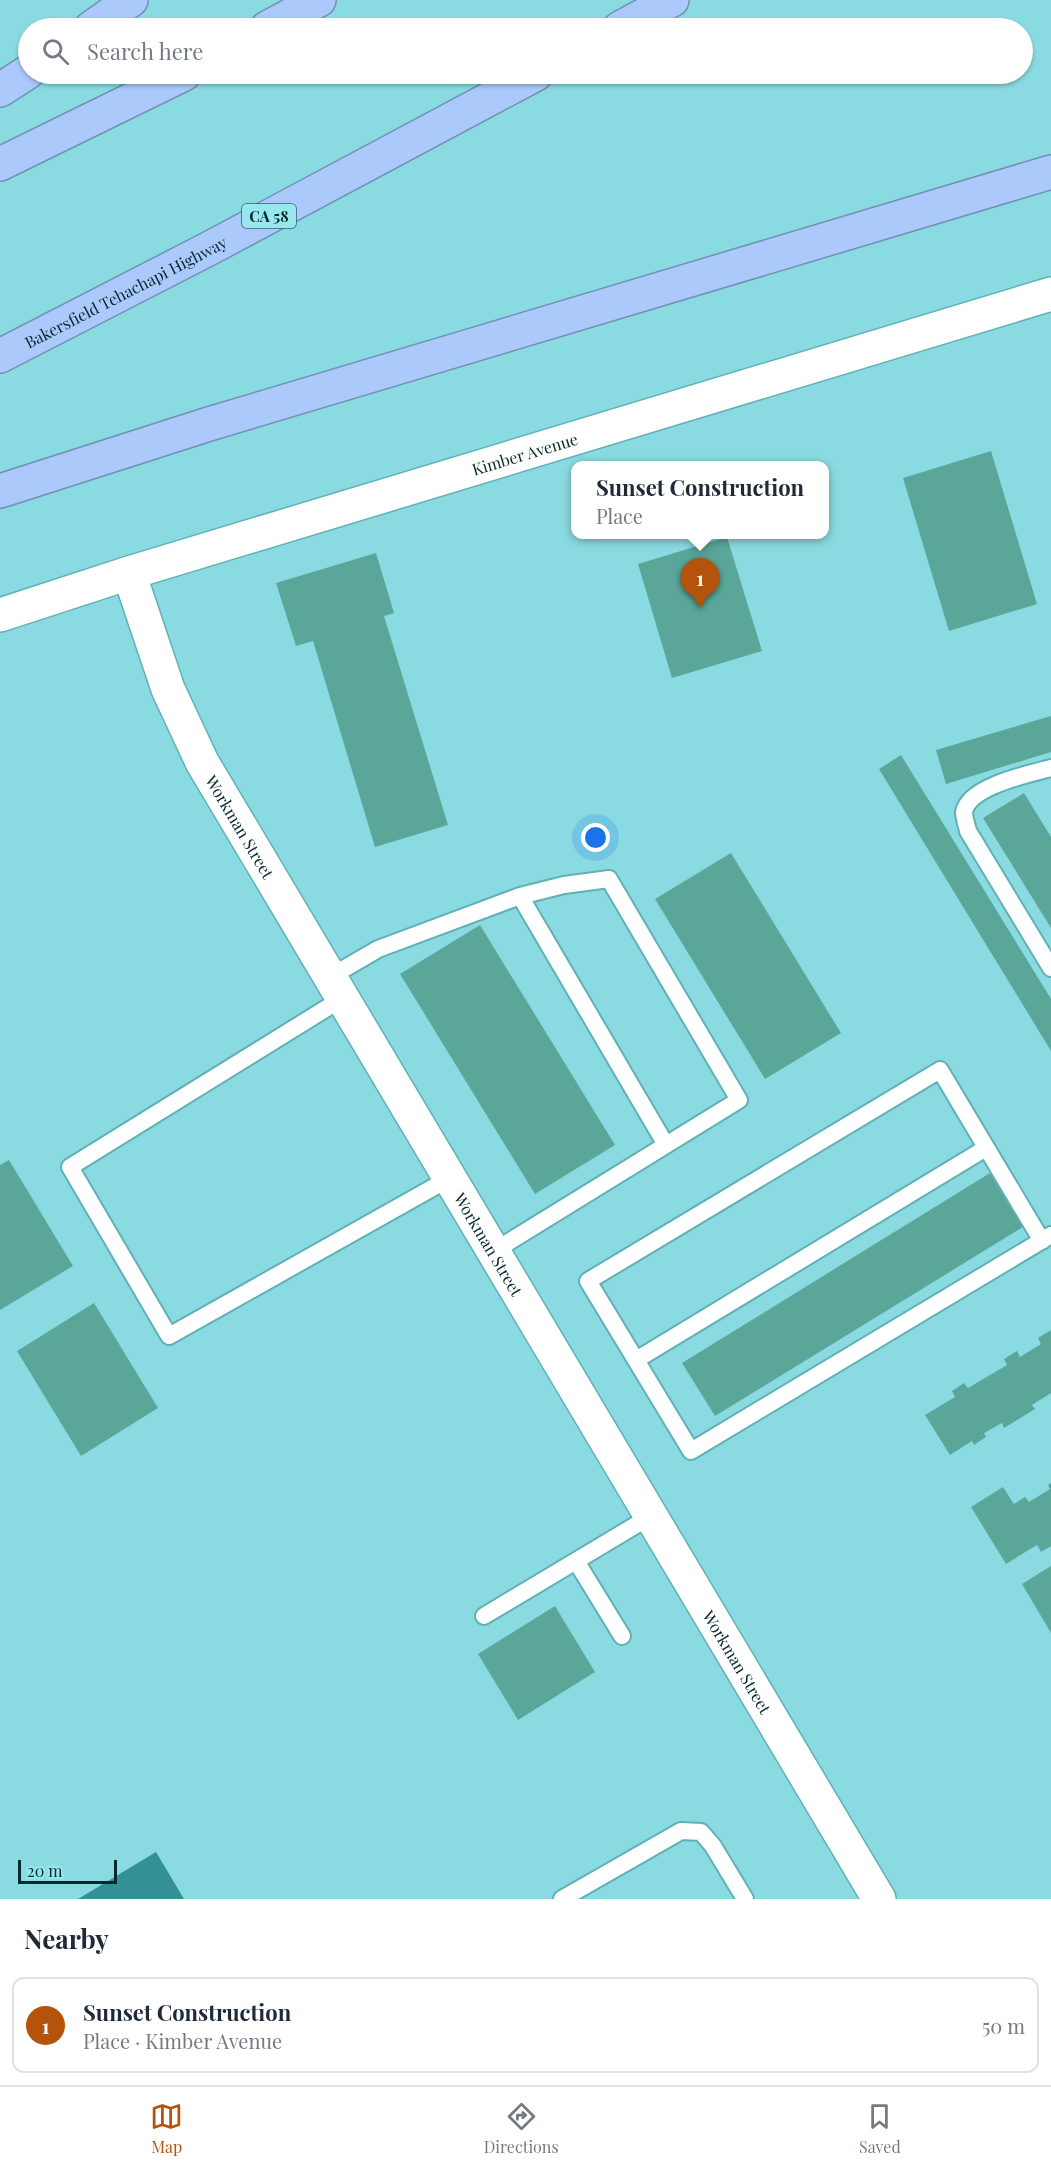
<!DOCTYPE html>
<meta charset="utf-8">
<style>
:root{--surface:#fff;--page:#f2f2f3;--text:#1f2937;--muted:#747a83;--line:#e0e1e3;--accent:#b45309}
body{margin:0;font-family:"Playfair Display",serif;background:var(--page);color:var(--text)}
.scale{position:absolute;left:18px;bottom:15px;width:99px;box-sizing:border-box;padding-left:6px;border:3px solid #04282b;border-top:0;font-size:16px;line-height:21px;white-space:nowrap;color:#04282b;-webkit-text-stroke:4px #97e8ee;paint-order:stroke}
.you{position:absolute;left:596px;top:838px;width:21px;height:21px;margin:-15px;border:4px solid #fff;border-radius:50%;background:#1a73e8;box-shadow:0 0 0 9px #1a73e833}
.badge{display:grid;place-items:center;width:39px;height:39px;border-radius:50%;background:var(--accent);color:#fff;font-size:20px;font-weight:700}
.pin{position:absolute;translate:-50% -50px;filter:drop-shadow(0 2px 3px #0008)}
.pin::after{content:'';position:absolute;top:32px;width:21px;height:18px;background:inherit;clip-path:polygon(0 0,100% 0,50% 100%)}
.popup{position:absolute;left:571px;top:461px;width:258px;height:78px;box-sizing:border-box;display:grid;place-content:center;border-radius:12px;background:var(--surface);filter:drop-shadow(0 2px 4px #0005);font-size:20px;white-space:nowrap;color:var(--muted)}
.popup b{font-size:22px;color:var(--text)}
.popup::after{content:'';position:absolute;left:50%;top:100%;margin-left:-12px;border:12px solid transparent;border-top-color:var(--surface)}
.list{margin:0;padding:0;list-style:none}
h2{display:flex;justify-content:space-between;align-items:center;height:78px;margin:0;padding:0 24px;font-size:26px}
h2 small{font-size:20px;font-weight:400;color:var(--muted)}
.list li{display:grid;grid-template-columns:39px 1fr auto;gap:18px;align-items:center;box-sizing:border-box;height:96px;margin:0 12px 12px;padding:0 12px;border:2px solid var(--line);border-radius:12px}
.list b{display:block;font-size:22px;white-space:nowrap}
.list p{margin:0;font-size:20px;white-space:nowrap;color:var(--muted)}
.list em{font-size:20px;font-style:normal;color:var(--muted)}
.icon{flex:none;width:33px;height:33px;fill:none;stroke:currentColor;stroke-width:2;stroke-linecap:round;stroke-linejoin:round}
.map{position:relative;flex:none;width:1051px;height:1899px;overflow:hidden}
.search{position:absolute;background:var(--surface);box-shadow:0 2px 4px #0004;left:18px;right:18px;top:18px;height:66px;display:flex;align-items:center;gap:15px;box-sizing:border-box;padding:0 21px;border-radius:33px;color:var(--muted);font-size:22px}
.sheet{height:186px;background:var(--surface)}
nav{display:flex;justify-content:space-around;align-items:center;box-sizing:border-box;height:84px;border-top:2px solid var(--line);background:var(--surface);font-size:16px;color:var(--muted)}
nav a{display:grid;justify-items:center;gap:3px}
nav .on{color:var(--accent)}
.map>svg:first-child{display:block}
</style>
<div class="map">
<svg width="1051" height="1899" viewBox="0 0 1051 1899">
<rect width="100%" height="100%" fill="#8adbe1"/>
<path fill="#329096" d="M156,1852L184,1899H78Z"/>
<path fill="#5aa79a" d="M991,451L1037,604L949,631L903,478Z
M727,537L762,651L672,678L638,564Z
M376,553L394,613L384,616L448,825L375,847L313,641L296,646L276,583Z
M1051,716V752L946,784L936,750Z
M901,755L1051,999V1051L879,769Z
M1024,793L1051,837V928L983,818Z
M731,853L841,1033L765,1079L655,899Z
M480,925L615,1145L535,1194L400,974Z
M9,1160L73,1266L0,1310V1165Z
M990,1173L1023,1227L715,1416L682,1363Z
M94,1303L158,1408L81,1456L17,1351Z
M1051,1330V1393L1032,1405L1035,1409L1004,1428L1002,1423L984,1433L986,1437L974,1445L972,1441L950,1455L925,1415L955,1397L952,1391L964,1383L968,1388L1007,1365L1004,1359L1017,1351L1020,1357L1041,1344L1038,1338Z
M1051,1483V1546L1041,1552L1037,1545L1006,1564L971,1507L1003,1487L1014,1504L1025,1497L1029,1502L1050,1489L1048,1485Z
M1051,1566V1633L1022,1584Z
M555,1606L595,1672L518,1720L478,1654Z"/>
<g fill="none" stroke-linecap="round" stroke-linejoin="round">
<defs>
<path id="service" d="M1051,768C1029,774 969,786 964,812C964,818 967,826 968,831L1051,968
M520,896L666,1145
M330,977L378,949L520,896L564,885L609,879L739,1100L494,1251
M343,998L70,1167L169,1336L450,1178
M1042,1241L940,1070L588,1281L691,1451L1051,1235
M636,1360L986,1148
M576,1561L622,1636
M484,1616L651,1516
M562,1899L681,1831L701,1832L713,1846L745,1899"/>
<g id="minor">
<path id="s1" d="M129,573L168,689L202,762L879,1899"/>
<path id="s2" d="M0,615L129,573L1051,294"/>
</g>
<g id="motorway">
<path d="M91,28L131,0"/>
<path d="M267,28L319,0"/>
<path d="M620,28L672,0"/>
<path d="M0,90L28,72"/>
<path d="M0,164L184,74"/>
<path id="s3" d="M0,356L212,247L536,74"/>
<path d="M0,491L209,424L1051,172"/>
</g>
</defs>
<use href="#service" stroke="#60b1b6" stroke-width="20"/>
<use href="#minor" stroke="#60b1b6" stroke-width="36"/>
<use href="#motorway" stroke="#7191b3" stroke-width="36"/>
<use href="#service" stroke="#fff" stroke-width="16"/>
<use href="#minor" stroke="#fff" stroke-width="33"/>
<use href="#motorway" stroke="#acc9fc" stroke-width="33"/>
</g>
<g text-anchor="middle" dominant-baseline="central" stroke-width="6" stroke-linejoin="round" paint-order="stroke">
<rect fill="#97e8ee" stroke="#306266" stroke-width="1.5" x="242" y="204" width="54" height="24" rx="4.5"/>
<g font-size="15" font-weight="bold" fill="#04282b">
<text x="269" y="216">CA 58</text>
</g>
<g font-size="16" fill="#04282b" stroke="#97e8ee">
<text stroke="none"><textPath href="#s3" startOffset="141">Bakersfield Tehachapi Highway</textPath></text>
<text stroke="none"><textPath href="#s2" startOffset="549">Kimber Avenue</textPath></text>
<text stroke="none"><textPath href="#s1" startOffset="278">Workman Street</textPath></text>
<text stroke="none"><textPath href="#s1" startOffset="764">Workman Street</textPath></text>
<text stroke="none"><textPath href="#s1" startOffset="1250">Workman Street</textPath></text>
</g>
</g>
</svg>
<div class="scale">20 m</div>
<div class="you"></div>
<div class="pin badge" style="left:700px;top:608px">1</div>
<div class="popup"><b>Sunset Construction</b>Place</div>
<div class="search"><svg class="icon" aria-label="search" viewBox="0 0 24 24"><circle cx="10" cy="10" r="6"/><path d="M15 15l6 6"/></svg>Search here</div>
</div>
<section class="sheet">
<h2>Nearby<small></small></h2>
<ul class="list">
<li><span class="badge">1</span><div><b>Sunset Construction</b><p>Place · Kimber Avenue</p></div><em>50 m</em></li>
</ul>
</section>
<nav>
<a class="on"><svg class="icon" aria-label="map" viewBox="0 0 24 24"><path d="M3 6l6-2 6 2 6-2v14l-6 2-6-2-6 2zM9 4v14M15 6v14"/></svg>Map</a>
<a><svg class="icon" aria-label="directions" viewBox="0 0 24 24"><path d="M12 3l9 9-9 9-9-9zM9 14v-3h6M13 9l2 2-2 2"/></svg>Directions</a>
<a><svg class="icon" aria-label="saved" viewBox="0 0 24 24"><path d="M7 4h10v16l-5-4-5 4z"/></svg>Saved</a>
</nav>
